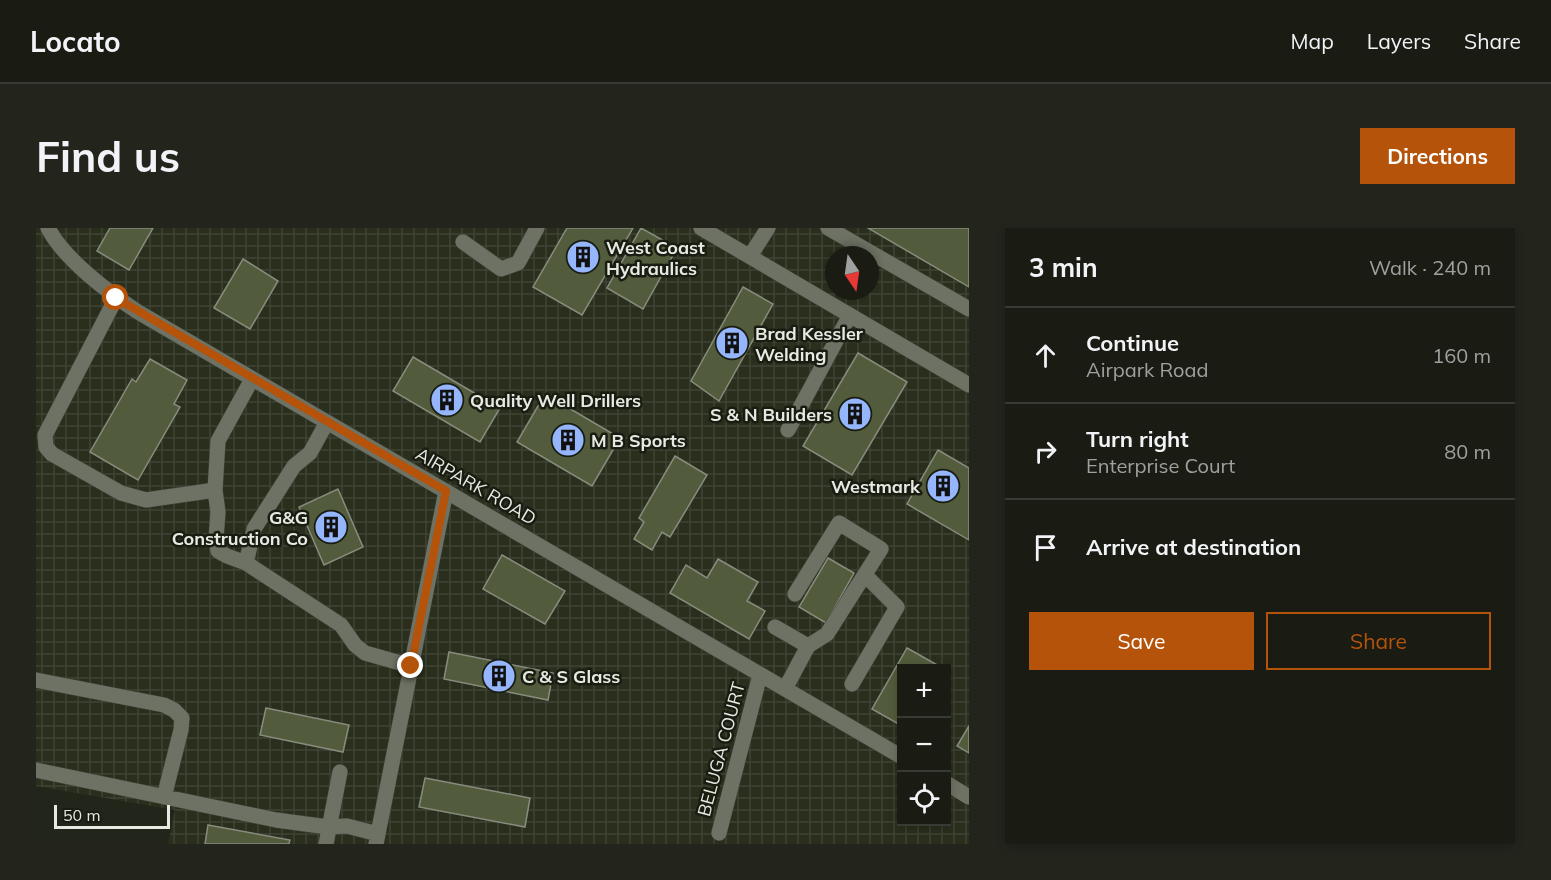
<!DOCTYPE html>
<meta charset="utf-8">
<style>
:root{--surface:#1a1c14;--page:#23251d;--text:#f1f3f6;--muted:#9fa1a0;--line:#383a34;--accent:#b45309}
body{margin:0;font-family:Mulish,sans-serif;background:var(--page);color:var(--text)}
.controls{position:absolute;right:18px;bottom:18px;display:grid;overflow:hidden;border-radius:0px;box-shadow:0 3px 9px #0003}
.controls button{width:54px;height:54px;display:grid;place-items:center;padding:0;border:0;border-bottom:2px solid var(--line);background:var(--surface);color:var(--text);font:30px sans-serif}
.compass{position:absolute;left:789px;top:18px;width:54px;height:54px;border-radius:50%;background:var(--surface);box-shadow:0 3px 9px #0003;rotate:167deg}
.scale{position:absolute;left:18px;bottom:15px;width:116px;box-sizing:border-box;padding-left:6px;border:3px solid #e7eae2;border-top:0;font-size:16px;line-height:21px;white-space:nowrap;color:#e7eae2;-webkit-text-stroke:4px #191c11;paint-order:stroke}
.stop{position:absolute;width:18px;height:18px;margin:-14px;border:4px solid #b45309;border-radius:50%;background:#fff}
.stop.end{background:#b45309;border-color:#fff;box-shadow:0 2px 6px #0008}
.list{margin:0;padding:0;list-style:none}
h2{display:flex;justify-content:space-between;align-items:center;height:78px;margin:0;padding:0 24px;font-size:26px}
h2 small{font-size:20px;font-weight:400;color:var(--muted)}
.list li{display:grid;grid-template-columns:39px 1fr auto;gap:18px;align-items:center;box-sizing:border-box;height:96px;padding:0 24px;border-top:2px solid var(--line)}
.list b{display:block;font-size:22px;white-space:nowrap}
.list p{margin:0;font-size:20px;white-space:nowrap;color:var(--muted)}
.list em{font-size:20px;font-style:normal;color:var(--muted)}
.actions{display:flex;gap:12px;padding:18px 24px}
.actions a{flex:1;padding:14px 0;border:2px solid var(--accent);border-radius:0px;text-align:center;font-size:21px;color:var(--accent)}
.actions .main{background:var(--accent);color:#fff}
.icon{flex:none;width:33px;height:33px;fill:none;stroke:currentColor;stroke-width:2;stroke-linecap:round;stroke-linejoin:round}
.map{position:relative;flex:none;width:933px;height:616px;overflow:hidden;border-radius:0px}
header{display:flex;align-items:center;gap:36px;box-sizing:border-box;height:84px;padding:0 30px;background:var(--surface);border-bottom:2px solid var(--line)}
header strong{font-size:28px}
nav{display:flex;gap:33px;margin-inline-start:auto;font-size:21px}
.intro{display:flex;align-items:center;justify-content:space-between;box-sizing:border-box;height:144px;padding:0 36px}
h1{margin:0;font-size:42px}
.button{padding:15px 27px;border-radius:0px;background:var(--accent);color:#fff;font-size:21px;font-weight:700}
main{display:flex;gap:36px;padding:0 36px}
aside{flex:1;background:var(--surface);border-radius:0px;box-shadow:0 3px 9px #0003}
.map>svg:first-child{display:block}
</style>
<header>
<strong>Locato</strong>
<nav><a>Map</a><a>Layers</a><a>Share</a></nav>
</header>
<div class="intro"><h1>Find us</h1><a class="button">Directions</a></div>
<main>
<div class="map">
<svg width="933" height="616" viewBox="0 0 933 616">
<defs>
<pattern id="industrial-grid" width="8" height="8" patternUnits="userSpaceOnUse" patternTransform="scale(1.5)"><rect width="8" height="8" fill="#2a2f1d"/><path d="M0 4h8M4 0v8" fill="none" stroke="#3f4333"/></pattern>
</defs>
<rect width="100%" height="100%" fill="#22261a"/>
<path fill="url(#industrial-grid)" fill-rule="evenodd" d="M0,0H933V616H132L139,582L0,558ZM798,27H834V63H798ZM866,440H910V594H866Z"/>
<path fill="#525c3c" stroke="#878c7e" stroke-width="1.5" d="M74,0H117L93,42L61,23Z
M531,0H597L546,87L497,59Z
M605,0L641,20L607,81L571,60Z
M832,0H933V59Z
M207,31L242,53L214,101L178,80Z
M707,59L737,76L683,173L655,153Z
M822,125L871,154L816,247L767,218Z
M377,129L464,180L444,214L357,163Z
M114,131L151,152L138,176L144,179L102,252L54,224L96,151L100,154Z
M509,166L584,210L556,258L481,214Z
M902,222L933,240V312L871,276Z
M639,228L671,247L634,309L626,304L616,322L598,311L608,294L603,290Z
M302,261L327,319L288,337L263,279Z
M466,327L529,363L509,396L447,361Z
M792,330L818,345L790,395L763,379Z
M682,331L722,354L711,373L729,383L713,411L634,365L650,337L671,350Z
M871,420L903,438L901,440H866V498L836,481Z
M413,424L517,445L512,472L408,451Z
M230,480L313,497L307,524L224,507Z
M933,498V525L921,518Z
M389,550L494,570L489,599L383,579Z
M172,597L254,612L253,616H169Z"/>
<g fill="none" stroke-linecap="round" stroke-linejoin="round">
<defs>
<path id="minor" d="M12,0C28,31 73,65 102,84L866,529
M665,0L933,157
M792,0L933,81
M427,14L465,41L482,35L501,0
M714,28L732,0
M80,70L9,207L10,219L16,226L85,265L110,272L179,262
M291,194L274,225L258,238L218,301L210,335L305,397L319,417L329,425L375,438
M752,202L814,87
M210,335L191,328L182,323L180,311L182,284L179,262L182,213L216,151
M739,399L772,418
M0,452L128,477L138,482L146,490L145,502L128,569
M816,456L861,379L829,347
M749,461L772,418L791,406L845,321L803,295L759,366
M0,542L240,592L292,599L311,598L342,606
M910,555L933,569
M683,605L724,447
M290,616L304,544
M340,616L410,263"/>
</defs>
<use href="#minor" stroke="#41443a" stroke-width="16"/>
<use href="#minor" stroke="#6d7264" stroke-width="15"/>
</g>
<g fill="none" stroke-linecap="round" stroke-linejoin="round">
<path stroke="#b45309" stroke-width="8" d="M80,70L410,263L375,438"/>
</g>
<defs>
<symbol id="building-disc" viewBox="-11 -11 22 22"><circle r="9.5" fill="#95b6fd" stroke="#191c11"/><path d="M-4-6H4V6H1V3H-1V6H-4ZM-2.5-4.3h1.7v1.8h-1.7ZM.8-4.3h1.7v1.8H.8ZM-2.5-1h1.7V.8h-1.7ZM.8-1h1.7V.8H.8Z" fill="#111"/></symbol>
</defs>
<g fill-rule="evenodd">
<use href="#building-disc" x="528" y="10" width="38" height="38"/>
<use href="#building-disc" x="677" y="96" width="38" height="38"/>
<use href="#building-disc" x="392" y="153" width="38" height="38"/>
<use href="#building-disc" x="800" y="167" width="38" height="38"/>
<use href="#building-disc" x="513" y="193" width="38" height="38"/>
<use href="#building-disc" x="888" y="239" width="38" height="38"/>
<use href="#building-disc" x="276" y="280" width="38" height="38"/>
<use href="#building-disc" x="444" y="429" width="38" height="38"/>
</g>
<g text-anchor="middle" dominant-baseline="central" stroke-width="5" stroke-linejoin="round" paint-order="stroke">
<g font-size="18" font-weight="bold" fill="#e7eae2" stroke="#191c11" text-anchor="start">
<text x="570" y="19">West Coast<tspan x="570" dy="21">Hydraulics</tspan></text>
<text x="719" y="105">Brad Kessler<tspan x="719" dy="21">Welding</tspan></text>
<text x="434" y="172">Quality Well Drillers</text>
<text x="796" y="186" text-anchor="end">S &amp; N Builders</text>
<text x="555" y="212">M B Sports</text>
<text x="884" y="258" text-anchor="end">Westmark</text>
<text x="272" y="289" text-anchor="end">G&amp;G<tspan x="272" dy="21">Construction Co</tspan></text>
<text x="486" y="448">C &amp; S Glass</text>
</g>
<g font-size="18" fill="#e7eae2" stroke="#191c11">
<text transform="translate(440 258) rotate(30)">AIRPARK ROAD</text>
<text transform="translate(685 521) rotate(-75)">BELUGA COURT</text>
</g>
</g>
</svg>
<div class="controls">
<button>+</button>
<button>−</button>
<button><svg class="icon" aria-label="locate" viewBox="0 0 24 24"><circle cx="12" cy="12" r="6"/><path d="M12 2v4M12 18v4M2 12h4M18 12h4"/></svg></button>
</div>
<svg class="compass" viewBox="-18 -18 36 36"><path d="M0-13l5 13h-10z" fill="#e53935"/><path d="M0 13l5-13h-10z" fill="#9fa1a0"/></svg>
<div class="scale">50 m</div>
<div class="stop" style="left:80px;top:70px"></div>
<div class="stop end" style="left:375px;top:438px"></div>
</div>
<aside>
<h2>3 min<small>Walk · 240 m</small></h2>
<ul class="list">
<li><svg class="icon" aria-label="ahead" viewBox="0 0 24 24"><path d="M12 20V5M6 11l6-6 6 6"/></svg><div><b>Continue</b><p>Airpark Road</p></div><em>160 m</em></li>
<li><svg class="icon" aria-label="right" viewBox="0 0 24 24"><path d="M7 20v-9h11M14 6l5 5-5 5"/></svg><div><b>Turn right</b><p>Enterprise Court</p></div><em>80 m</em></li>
<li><svg class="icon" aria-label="arrive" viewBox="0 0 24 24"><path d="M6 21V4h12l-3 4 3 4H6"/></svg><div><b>Arrive at destination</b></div></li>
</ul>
<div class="actions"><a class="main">Save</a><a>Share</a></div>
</aside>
</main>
